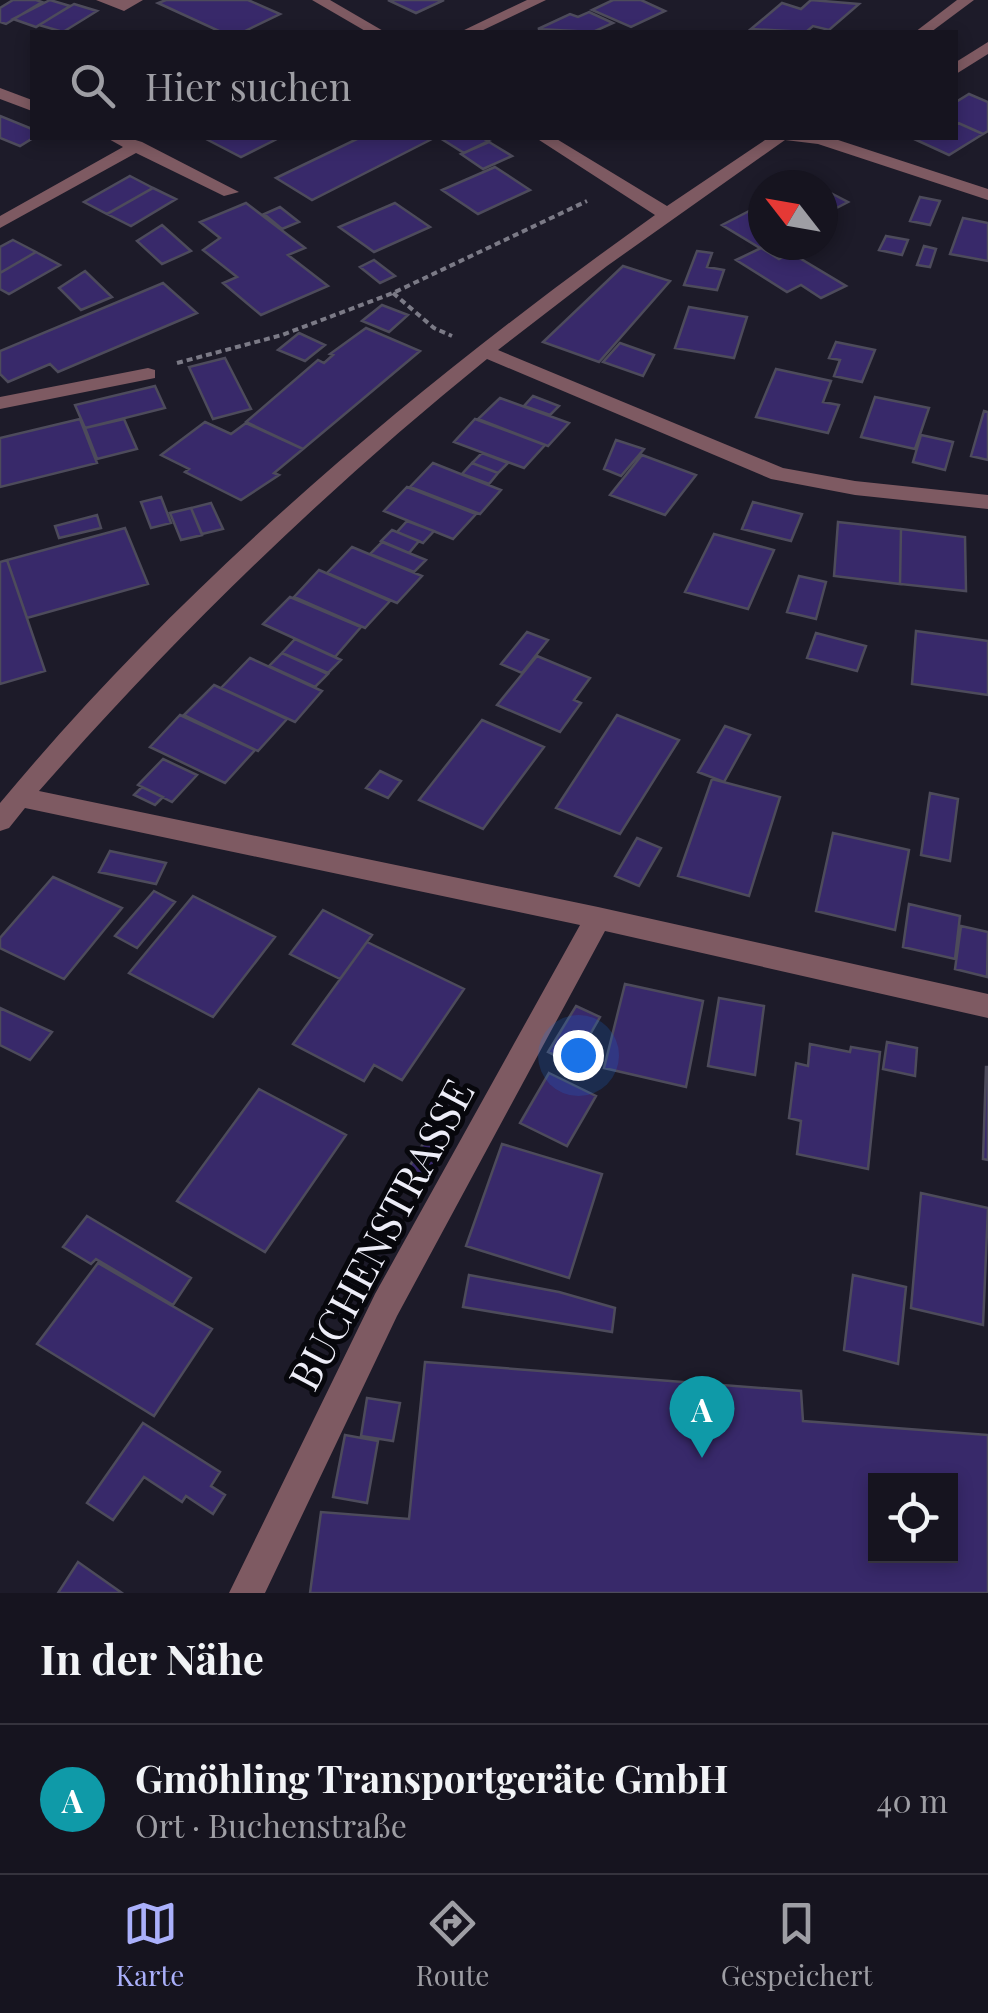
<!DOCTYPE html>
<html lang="de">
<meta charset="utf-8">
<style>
:root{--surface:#16141f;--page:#1f1d28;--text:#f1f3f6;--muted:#9e9ea4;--line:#35333d;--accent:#aab0fb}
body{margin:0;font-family:"Playfair Display",serif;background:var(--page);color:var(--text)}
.controls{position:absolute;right:30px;bottom:30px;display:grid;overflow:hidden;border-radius:0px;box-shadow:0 5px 15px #0003}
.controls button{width:90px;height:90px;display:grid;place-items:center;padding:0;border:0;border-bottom:2px solid var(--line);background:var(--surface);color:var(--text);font:50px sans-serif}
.compass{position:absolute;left:748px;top:170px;width:90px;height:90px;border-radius:50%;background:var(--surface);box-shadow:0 5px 15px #0003;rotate:301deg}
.you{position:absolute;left:578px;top:1055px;width:35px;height:35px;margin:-25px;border:8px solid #fff;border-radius:50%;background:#1a73e8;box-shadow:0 0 0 15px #1a73e833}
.badge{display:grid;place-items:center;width:65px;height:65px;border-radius:50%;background:var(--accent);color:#fff;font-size:32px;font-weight:700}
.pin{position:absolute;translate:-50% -82px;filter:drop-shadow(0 2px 5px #0008)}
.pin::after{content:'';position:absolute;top:52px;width:35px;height:30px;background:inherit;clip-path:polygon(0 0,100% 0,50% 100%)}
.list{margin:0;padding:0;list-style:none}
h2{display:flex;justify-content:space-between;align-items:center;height:130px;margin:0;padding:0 40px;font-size:42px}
h2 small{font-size:32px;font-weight:400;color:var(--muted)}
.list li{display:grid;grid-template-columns:65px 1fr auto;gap:30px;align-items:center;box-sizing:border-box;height:150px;padding:0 40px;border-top:2px solid var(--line)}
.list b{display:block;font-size:38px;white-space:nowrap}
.list p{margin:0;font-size:32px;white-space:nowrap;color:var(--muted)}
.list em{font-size:32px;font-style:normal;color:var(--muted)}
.icon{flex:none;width:55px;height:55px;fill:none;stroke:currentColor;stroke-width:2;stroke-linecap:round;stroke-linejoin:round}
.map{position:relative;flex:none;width:988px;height:1593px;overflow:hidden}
.search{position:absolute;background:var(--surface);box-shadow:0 5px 15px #0003;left:30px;right:30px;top:30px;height:110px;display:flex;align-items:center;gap:25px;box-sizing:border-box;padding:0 35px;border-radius:0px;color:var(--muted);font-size:38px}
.sheet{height:280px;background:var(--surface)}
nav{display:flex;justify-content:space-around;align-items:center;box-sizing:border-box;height:140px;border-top:2px solid var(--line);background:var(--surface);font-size:28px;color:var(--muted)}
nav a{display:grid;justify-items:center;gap:5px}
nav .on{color:var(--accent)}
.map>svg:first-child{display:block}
</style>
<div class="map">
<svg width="988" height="1593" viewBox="0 0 988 1593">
<rect width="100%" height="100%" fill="#1d1b29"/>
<path fill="#38296a" stroke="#4d4b5b" stroke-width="2.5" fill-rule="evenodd" d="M13,0H36L42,2L6,24L0,22V8Z
M50,0L70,6L36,27L13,19Z
M166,0H248L280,14L243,32H221L158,3Z
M388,0H444L416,13Z
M613,0H641L665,11L631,27L592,10Z
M811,0L859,4L829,30L813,26L806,32L751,29L782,3L801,9Z
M74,4L97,11L63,32L39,25Z
M589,12L613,23L593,32L538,29L570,14L578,17Z
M969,94L988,102V131L983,134L956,122V102Z
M0,116L32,129L33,138L20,146L0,138Z
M956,122L983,134L949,155L912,138H956Z
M204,138H279L241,157Z
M359,138H434L312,200L276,178Z
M440,138H482L489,141L464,153Z
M489,142L512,156L483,169L461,154Z
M495,167L530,190L478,214L442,190Z
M130,176L153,188L107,214L84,202Z
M153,188L176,199L131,226L107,214Z
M823,189L848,202L823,215Z
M920,197L940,201L930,225L910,221Z
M246,203L305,248L288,255L328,286L261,315L223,283L237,277L203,250L220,238L200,222Z
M395,203L430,227L374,252L339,227Z
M763,204L766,245L760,248L722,225Z
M280,207L299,222L282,229L264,214Z
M963,218L988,223V261L950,254Z
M162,225L191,251L162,264L137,241Z
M886,236L908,240L902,255L879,250Z
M13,240L36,252L0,273V247Z
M924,246L936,249L930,267L917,265Z
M761,248L779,259L791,253L846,286L821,298L801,285L787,292L736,260Z
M697,251L712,253L707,267L724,270L717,290L684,285Z
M36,252L60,265L9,294L0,289V273Z
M374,260L395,276L380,283L360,267Z
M623,266L670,281L599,362L543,342Z
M85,271L112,297L81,310L59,288Z
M163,283L197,313L58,372L50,364L8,382L0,374V351Z
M382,305L408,315L389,332L362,321Z
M689,307L747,317L734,358L675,348Z
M366,328L420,351L303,449L246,422L318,360L324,363L333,355L330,354Z
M299,333L325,345L305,361L278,350Z
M836,342L875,350L862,382L834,376L840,360L829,358Z
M620,343L654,355L643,376L603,362Z
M225,358L251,409L213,419L189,367Z
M776,369L831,381L823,402L839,405L828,433L756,417Z
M155,386L165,408L85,428L75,405Z
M533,396L559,406L550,415L524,406Z
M875,397L929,408L915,449L861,437Z
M500,398L569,423L548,446L478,419Z
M984,411L988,412V460L971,456Z
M80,419L97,463L0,487V438Z
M124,419L137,449L97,459L85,428Z
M475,419L545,445L524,468L454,442Z
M205,422L231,434L246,423L303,449L274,473L279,475L241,500L185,472L189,469L161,455Z
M921,435L953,442L945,470L913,462Z
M616,440L644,449L621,476L604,469Z
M482,453L508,463L498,473L472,463Z
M642,455L696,475L665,515L610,495Z
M433,463L501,490L480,514L410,487Z
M472,463L498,473L489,484L462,474Z
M407,487L476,514L453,539L384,511Z
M161,497L171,523L151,528L141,502Z
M753,502L802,514L791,541L742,529Z
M211,503L223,529L202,534L191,508Z
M191,508L202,535L181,540L170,513Z
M97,515L101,528L59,538L55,526Z
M407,521L434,531L423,543L397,532Z
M838,522L901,529L900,584L834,576Z
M125,528L148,584L27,618L7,560Z
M901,529L965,537L966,591L900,584Z
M392,530L419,541L409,553L381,541Z
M714,534L774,550L748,609L685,592Z
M382,542L426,560L414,572L370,554Z
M352,547L422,576L397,603L327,573Z
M7,560L45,671L0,684V562Z
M319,570L390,601L365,628L294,597Z
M799,576L826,582L816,619L787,612Z
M290,597L361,627L335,657L263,624Z
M916,631L988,641V695L912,684Z
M527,632L548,640L522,673L501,664Z
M816,633L866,646L857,671L807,658Z
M295,639L341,660L328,673L282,653Z
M282,653L328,674L315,687L269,666Z
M537,656L590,678L574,700L581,703L560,732L497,705Z
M250,658L322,691L295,722L221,688Z
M214,685L287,719L258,751L184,715Z
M180,715L255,750L225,783L150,747Z
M617,715L679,740L620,834L556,808Z
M482,720L544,747L483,829L419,800Z
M725,726L750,735L724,782L698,772Z
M163,759L197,775L172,802L138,785Z
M380,771L401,781L388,798L366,788Z
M712,779L780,797L749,896L678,876Z
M142,787L163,797L155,805L134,795Z
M930,793L958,799L950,861L921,855Z
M833,833L909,850L895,930L816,911Z
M637,838L661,848L639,886L615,876Z
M110,851L166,863L156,884L99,872Z
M53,877L122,908L64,979L0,948V938Z
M154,891L175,902L137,948L115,936Z
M193,896L275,937L213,1017L129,973Z
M909,904L960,916L955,959L903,947Z
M323,910L372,935L340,979L290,954Z
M961,926L988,932L987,977L955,969Z
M367,942L464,989L402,1080L374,1065L364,1081L293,1044Z
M625,984L703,1001L686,1087L604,1068Z
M719,998L764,1006L755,1075L708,1066Z
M576,1006L600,1017L573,1064L548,1052Z
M0,1008L52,1032L30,1060L0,1045Z
M887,1042L917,1048L915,1076L883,1069Z
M810,1044L850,1052L851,1047L880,1052L868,1169L797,1154L801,1121L789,1118L796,1063L808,1066Z
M986,1067H988V1160L983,1159Z
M549,1073L596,1096L567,1146L520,1123Z
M259,1089L346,1135L265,1252L177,1201Z
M426,1139L447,1150L423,1188L403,1177Z
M502,1144L602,1174L569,1278L466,1246Z
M921,1193L988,1208L983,1325L911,1308Z
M87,1216L191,1278L173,1305L96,1259L91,1264L63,1247Z
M98,1263L212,1329L154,1416L37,1344Z
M469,1275L559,1292L615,1308L612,1332L463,1307Z
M853,1275L906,1287L898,1364L844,1350Z
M425,1362L801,1391L803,1421L988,1435V1593H310L321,1512L409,1519ZM876,1480H950V1556H876Z
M367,1398L400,1403L393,1441L361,1436Z
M143,1423L220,1472L211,1486L225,1495L213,1514L186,1496L182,1502L144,1477L113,1520L87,1503Z
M345,1435L378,1441L367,1503L333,1497Z
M78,1562L122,1593H58Z"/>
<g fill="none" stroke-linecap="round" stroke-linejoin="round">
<path stroke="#7b7a86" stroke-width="4" stroke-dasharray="6 4" stroke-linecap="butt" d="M393,293L434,328L452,336
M177,363L282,335L393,293L587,201"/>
<path fill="#7e5a62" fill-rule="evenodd" d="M96,0H143L124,11Z
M312,0H330L385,32H367Z
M527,0H546L479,32H460Z
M957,0H974L931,32H915Z
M988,42V54L956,74V62Z
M0,88L32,100V111L0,99Z
M107,138H129L142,142L239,192L224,196L136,153L0,228V216L123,147Z
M536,138H555L667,206L768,138H832L988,189V200L818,144L785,140L607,266L498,350L783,468L855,481L988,495V509L855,495L771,479L487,359C325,490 176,635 39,791L598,907L988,994V1018L605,931L397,1316L265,1593H229L375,1294L580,925L25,808L9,828L0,831V803C188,577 418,384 655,215Z
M148,368L155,370V378L0,409V397Z"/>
</g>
<g text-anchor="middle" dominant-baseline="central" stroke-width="10" stroke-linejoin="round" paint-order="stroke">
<g font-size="42" fill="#ededf7" stroke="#07070c">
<text transform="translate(380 1234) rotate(-62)">BUCHENSTRASSE</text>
</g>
</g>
</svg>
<div class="controls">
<button><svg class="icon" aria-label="locate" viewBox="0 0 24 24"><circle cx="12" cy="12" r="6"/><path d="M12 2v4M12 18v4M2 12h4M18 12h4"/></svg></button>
</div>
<svg class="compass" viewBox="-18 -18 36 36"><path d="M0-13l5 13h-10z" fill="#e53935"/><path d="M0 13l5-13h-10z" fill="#9e9ea4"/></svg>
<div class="you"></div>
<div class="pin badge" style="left:702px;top:1458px;background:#0f9aa8">A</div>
<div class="search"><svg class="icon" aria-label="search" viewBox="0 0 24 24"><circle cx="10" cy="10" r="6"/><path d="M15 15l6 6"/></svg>Hier suchen</div>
</div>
<section class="sheet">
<h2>In der Nähe<small></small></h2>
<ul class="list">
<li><span class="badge" style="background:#0f9aa8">A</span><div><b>Gmöhling Transportgeräte GmbH</b><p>Ort · Buchenstraße</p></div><em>40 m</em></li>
</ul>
</section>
<nav>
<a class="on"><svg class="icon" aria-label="map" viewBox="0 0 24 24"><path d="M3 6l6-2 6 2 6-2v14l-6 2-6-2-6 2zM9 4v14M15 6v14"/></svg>Karte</a>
<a><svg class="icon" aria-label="directions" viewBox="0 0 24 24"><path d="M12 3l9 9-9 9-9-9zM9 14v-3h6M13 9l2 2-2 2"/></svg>Route</a>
<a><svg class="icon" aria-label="saved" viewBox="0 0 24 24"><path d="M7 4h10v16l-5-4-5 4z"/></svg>Gespeichert</a>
</nav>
